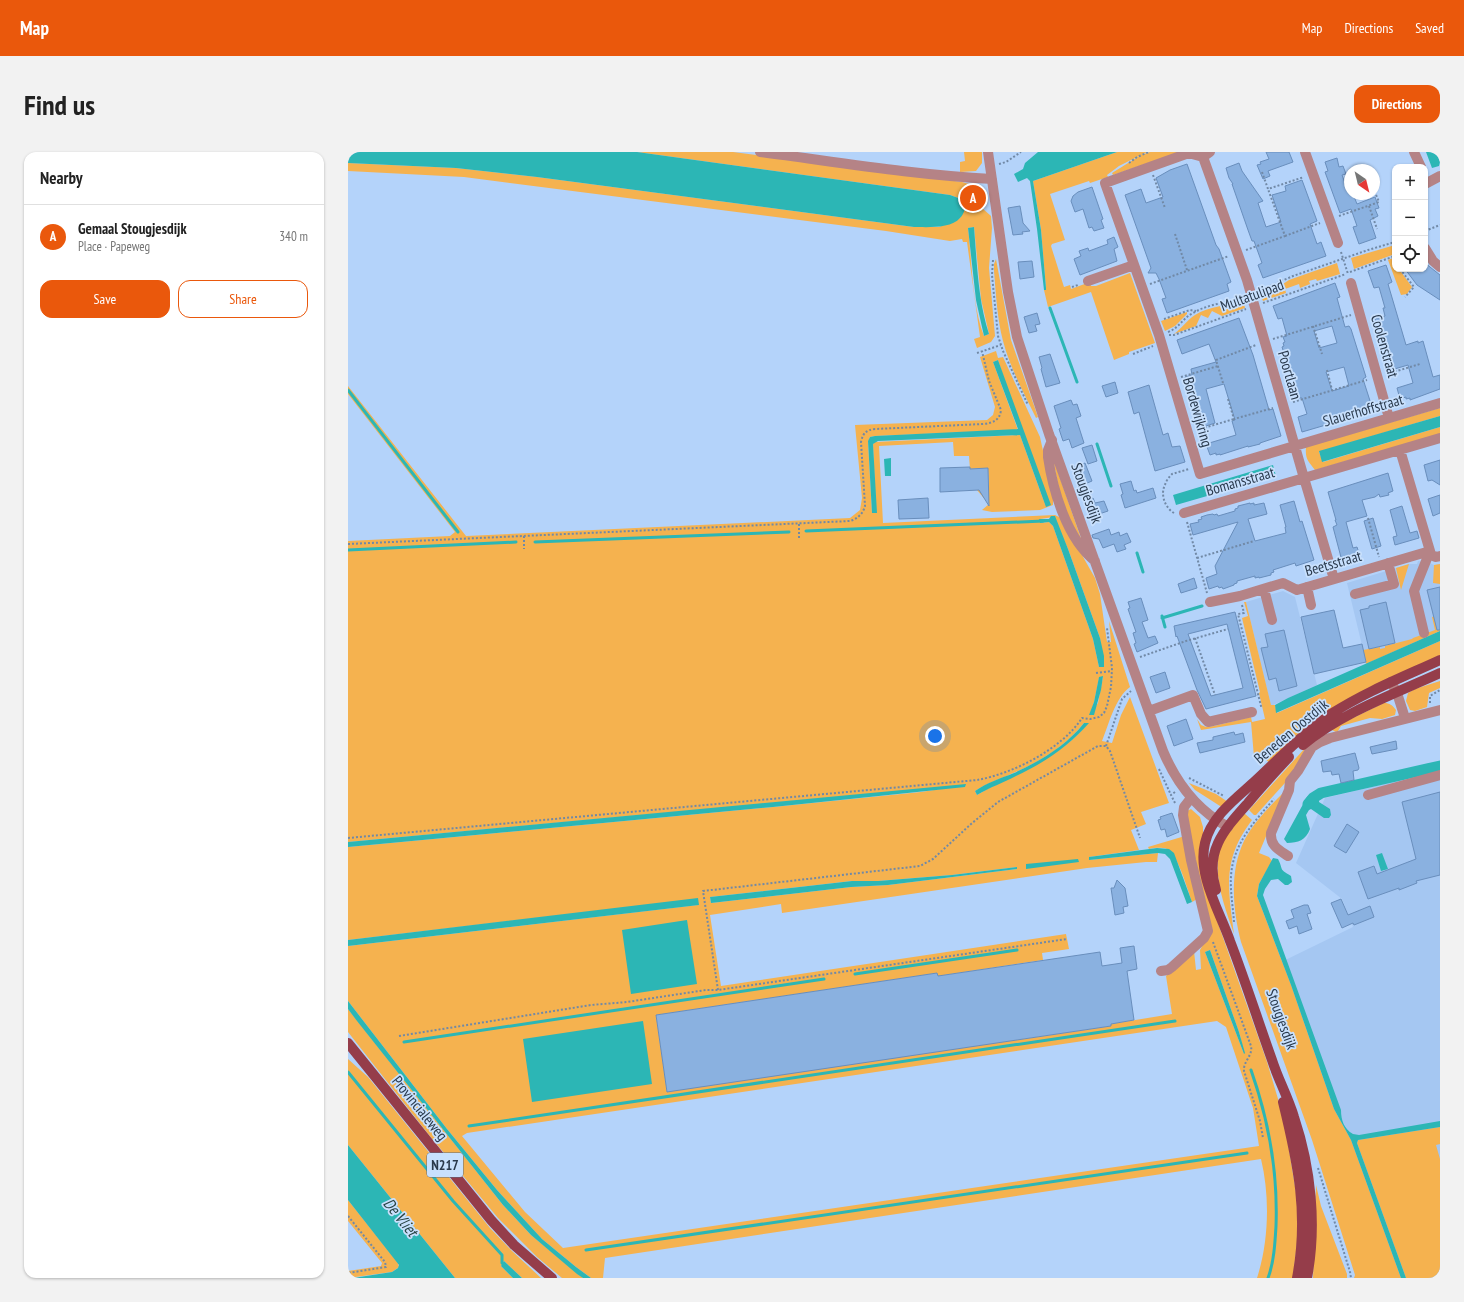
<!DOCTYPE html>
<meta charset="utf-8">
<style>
:root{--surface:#fff;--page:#f2f2f2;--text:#222;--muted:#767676;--line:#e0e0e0;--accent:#ea580c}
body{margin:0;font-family:"PT Sans Narrow",sans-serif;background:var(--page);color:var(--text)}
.controls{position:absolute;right:12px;top:12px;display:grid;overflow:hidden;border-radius:8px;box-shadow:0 1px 3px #0004}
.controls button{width:36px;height:36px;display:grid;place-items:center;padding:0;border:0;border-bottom:1px solid var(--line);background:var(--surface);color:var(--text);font:20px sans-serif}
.compass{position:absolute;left:996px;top:12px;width:36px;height:36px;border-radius:50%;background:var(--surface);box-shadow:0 1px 3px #0004;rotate:145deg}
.you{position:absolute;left:587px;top:584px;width:14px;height:14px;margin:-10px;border:3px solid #fff;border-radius:50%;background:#1a73e8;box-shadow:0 0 0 6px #1a73e833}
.badge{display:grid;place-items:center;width:26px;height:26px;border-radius:50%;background:var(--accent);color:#fff;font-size:13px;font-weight:700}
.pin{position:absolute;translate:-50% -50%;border:2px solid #fff;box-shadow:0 1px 4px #0006}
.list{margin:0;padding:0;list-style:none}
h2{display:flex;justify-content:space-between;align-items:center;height:52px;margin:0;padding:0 16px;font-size:17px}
h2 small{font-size:13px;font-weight:400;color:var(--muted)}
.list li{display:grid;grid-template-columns:26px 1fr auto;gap:12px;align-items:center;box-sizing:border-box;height:64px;padding:0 16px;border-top:1px solid var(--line)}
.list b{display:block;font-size:15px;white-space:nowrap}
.list p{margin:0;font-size:13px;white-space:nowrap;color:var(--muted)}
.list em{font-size:13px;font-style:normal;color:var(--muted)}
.actions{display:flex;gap:8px;padding:12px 16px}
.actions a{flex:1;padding:9px 0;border:1px solid var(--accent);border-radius:12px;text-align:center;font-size:14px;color:var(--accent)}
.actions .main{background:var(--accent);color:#fff}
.icon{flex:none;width:22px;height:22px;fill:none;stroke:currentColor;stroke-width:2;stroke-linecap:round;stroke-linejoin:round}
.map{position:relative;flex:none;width:1092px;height:1126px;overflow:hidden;border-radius:12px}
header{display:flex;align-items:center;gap:24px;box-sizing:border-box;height:56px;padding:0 20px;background:var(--accent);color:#fff}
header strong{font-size:19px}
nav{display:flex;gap:22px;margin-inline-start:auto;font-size:14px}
.intro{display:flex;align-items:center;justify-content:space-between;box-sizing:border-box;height:96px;padding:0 24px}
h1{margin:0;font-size:28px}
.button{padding:10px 18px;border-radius:12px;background:var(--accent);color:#fff;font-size:14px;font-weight:700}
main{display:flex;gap:24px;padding:0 24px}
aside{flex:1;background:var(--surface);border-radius:12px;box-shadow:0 1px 3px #0004}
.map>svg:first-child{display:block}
</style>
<header>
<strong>Map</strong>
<nav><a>Map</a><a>Directions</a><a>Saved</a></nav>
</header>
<div class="intro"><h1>Find us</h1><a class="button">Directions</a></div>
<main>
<aside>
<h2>Nearby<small></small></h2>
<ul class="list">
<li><span class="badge">A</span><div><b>Gemaal Stougjesdijk</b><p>Place · Papeweg</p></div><em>340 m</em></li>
</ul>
<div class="actions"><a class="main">Save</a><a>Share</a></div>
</aside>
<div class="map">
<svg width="1092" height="1126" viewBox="0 0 1092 1126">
<rect width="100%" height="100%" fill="#b4d3fa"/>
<path fill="#a5c7f2" d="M1070,409L1082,411L1086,413L1092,412V478L1018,510L999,431L1061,412H1069Z
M935,439L947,445L969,533L923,554L898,450Z
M1092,619V1126H1036L923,815L1005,775L994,747L948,711L977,646Z"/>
<path fill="#f5b24f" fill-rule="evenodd" d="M289,0H385L614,30L621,32L626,37L616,42L617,45L613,47L602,43Z
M616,0H634V11L628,19L612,20V10L617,9Z
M769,0H799L771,14L759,23L760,25L742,31L741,29L702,42L717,88L704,92L703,94L716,135L722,133L723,137L742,130L743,134H748L782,121L807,191L781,200V202L766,208L743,140L700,155L696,138H698V136L693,78L685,29Z
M802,0H832L765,23L764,21L793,3Z
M0,11L108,16L189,25L566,75H591L612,66L617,55L621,53L625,60L634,56L643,64L644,76L641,116L647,184L643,190L629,196L626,187L632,185L619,90H615L614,87L602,89L538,79L116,25L0,19ZM626,75L633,147L641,182L636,184C624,154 624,108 620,76Z
M1047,93V102L1006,117L1003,106Z
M1045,106L1047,110V117H1051L1064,135L1059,142L1053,143L1040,108Z
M648,107L663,188L690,265L688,266C676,241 662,216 655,189C649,166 648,142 646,119V112Z
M989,111L992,122L969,129L968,127L961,129L962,132L952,136L951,132L937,137L938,141L915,149L912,142L929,136L941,128Z
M895,148L897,156L874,164L864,159L860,166L853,163L848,174L826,182C834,176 839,168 847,163C861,154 879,154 895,148Z
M839,160V162L827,174L817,179L813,169Z
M648,199L650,206L655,205L692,285L705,345V353L692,358L644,360L634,358L641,352L628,337L641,336L640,316L622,317L621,304H606L605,290L531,294L535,371L707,363L713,366L747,426L752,442L759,490H763L761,469L782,535C767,546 761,572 754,589L764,591L773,563L782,545L821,651L793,660L798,672L783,678L791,698L741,705V708L810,701L809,710H798L739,716L434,761L433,752L362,763L373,834L718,782L721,797L694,801L695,808L590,824L589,821L308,863L319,939L763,874V872L824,862L818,824L846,799L848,818L853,817L852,798L859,786L847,717L839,659L843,657L852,665L855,675V729L919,910L936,967L952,1065L945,1126H909C921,1089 922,1044 913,1007L257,1106L255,1126H243L228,1115L194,1087L182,1074L149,1038L99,977L0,849V794L350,753V747L0,788V695L425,655L573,640L618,633L0,690V389L102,384L107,380L0,242V234L118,384L502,366L512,358L514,346L507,273L639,268L645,263L647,255L632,205ZM650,208L698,355L672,283L527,290L525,292L528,360L524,361L520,290L522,285L527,284L670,278L645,210ZM706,365L720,397L752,486L755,515H751L745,487L705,374L701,370L692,371V367ZM755,525L750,551L742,563L746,550L751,526ZM736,571H740C715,605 665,621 629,643L627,639C639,631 650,628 663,622C690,611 718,594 736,571ZM669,715V717L540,733L503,735L363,751L362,745L504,729H530L604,723ZM862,798L892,883L896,902L857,800ZM869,869L878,875L905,956L911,994L215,1096L177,1060L114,984L119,981Z
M1092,256V264L971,300L975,310L1092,275V282L967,318C960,309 957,307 958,295Z
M704,303L736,395L715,356Z
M1061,412L1053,438L1048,416Z
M1092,412V432L1085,431L1086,413Z
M896,450H898L923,553H927L929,561L1092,489V504L1041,527L922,611L913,604L906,605L903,570L853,578L849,567L853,573L858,575L866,574L903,565L904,570L917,567L911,541L912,540L894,466L900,464Z
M1092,463V479L1018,512L1015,498L1032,495V497L1037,496V494L1064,487L1065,486L1087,478L1084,465Z
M1092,529V536L1081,541L1079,555L1067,559L1062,558L1058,549L1060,541L1067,537Z
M1036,551C1042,551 1044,553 1048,558L1047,563L1034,567L1022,566L993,574L990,579L988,580L982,577Z
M958,595L946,621L908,663H906L901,658Z
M841,631L868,642L880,650L874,655L872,654L847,638Z
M937,639L911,701L921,705L924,709L911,732L909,744L943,833L986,957L1003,988L1053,1126H1006L1007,1123L964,988L893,790C885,758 881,720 896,689C905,671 922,654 937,639Z
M896,661L904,668C874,708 880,735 886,782C877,756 862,718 874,691C878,681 889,671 896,661Z
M837,684L849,747L844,750C840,739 829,700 819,697C813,695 806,696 801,697L800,695Z
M0,857L155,1053L183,1083L235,1126H214L189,1105L150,1066L81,983L0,880Z
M0,907L20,925L142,1076L164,1099L193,1126H174L156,1109L153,1114L165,1126H107L0,993Z
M1092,975V992L1088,993L1092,1007V1126H1058L1009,991L1010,988Z
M968,1033L973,1054L999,1122V1126H965Z
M0,1048L50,1111L51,1115L44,1120L0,1126V1119L33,1114L34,1111L0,1069Z"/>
<path fill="#2cb6b5" d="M0,0H289L602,43L613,47L620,44L623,52C614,57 618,60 612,66C603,77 578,75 566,75L189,25L108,16L0,11Z
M690,0H769L685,29L693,78L698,136V138H696L689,77L682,29L679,26L670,30L666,22L675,17L677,11Z
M1078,0H1088L1092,10L1091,14L1084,16Z
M626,75C629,111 630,148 641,182L636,184L628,148L620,76Z
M650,208L703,353L698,355L672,283L530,289L525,292L529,361H524L520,289L522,285L527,284L670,277L645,210Z
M1092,264V275L974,310L971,299Z
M543,306V324H537L536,307Z
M925,313L928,324L828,353L825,343Z
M703,364H707L720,397L752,486L756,504V515H751L745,487L705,374L701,370L692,371L691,367H701Z
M1092,479V489L928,561L927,553L940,546Z
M755,524L753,538L746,563H741L746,550L751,525Z
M736,571H741C721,594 696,611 668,624C655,631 642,635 629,643L627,639C640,630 651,627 666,621C692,609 718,594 736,571Z
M618,632L617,635L425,655L0,695V690Z
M971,640V650L982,657L983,663L981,666H976L963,657L961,658L958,663L962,677C958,688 950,691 939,691L936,687L959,645L963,642Z
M809,696L821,697L826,701L844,750L839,752L822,707L817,702L810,701L741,708V705Z
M1034,701L1040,717L1033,719L1028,703Z
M925,706L930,707C936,719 930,716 943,724L944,730L940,733H937L930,727L923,728L917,737L915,743L993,958C993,968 996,977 1005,982L1011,983L1092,969V975L1010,988L1009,991L1058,1126H1053L1003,988L986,957L943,833L909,744L911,732Z
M730,707L731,710L678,717V712Z
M669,715V717L540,733L503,735L363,751L362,745L504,729H530L604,723Z
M350,746L351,753L0,794V788Z
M339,768L349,832L283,842L274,778Z
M862,798L891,880L897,901L896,902L857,800Z
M0,849L99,977L149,1038L194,1087L228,1115L243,1126H235L229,1122L183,1083L155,1053L9,869L0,857Z
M295,869L304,932L184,950L175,887Z
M0,993L107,1126H5L44,1120L50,1116L51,1113L0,1048Z
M156,1109L174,1126H165L153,1114Z"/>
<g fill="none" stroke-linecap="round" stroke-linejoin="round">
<path stroke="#2cb6b5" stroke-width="3" d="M702,156L729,230
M0,238L110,380
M749,292L763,334
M458,379L695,369
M187,390L441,380
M0,398L168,390
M789,401L795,420
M814,464L817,475
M814,466L854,454
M507,822L669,798
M56,890L476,827
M903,918C921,969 930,1020 928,1074C927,1091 926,1110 920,1126
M0,920L105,1049L154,1103V1111L156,1113
M121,974L827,869
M238,1098L899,1001"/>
<path stroke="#2cb6b5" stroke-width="11" d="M960,652L965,646L973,641L1092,614"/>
</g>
<path fill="#8ab1e0" stroke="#698ebc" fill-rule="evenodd" d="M918,0H941L945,10L920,19L922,24L915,27L909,13L913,12L912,10L921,7Z
M989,6L991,15L995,14L998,22L994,23L1000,39H1002V42H1005L1009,52L1027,45L1031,56L1027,57L1030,64L1022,68L1028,86L1011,92L1005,75L1009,74L1003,57L992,61L977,20L980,19L977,10Z
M891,11L894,19L915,49L910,51L918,75L933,70L924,43L938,39L937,34L954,28L969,69L962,72L969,92L973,90L978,104L915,126L910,113L914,111L906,89H904L900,78L884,32H885L881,26L878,16Z
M839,12L868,93L871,97L883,130L879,132L881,139L819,161L814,147L818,146L811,127L808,121H800L803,116L777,43L793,37L798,51L815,45L808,26L822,18Z
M744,35L755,67L753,68L756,76L746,79L744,75L741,76L735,57L727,60L723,49L725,44L730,40Z
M672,54L675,71L682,79L674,80L675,82L665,83L660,56Z
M766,85L770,95L766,97L769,109L732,123L726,107L733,104L731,99L740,96L741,99L760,92L759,88Z
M684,109L686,125L672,127L670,110Z
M1077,111L1092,123V148L1069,133L1057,117H1077Z
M1038,113L1044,130L1040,132L1058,193L1070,189V191L1075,189L1085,225L1092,223V237L1062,248V246L1058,247V245L1052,247L1049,236L1065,231L1060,213L1043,218L1027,167L1037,164L1035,156H1037L1031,135L1026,136L1020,119Z
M987,131L992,145L989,146L997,175L1001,174L1003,177L1018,225L1015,227L1024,255L1018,257L1019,259L1015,260V261L1004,265L1003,263L987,268L988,270L954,280L950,265L959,262L954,246H951L950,243H949L934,195L936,194L935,191L937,190L935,185L939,184L934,166L930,167L925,154ZM984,174L989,191L971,196L966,179ZM996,215L1001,234L984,239L978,220Z
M689,161L692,172L687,173L689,179L681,181L676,165Z
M891,166L905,203L921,258L925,257L933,284L912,291V292L900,295V294L872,303V302L868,303V301L862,303L858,292L888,283L884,269L887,268L876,232L858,237L867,271L852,276L837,225L844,223L843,217L868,210L861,192L834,202L829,188Z
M702,202L712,231L698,235L693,217L694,216L691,205Z
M767,230L770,241L758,245L754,234Z
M801,233L815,283L820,281L824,295L832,294L837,310L807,319L791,260L786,262L780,240Z
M723,248L725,253L729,252L733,264L728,266L736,291L724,296L721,287L715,289L711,277L713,276L706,254Z
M744,293L749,309L740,312L734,296Z
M1092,308V333L1084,328L1080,329L1076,313Z
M737,311L744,329L732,334L731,329L729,330L724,316Z
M622,315V317L640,316L641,354L631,338L592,340V316Z
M1040,321L1045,339L1040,341L1041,343L1032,345L1031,342L1027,345L1014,348L1019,364L998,370L1005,396L1009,395L1012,404L994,409L985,375L989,373L987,368H988L980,340Z
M783,329L786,339L788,338L789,341L805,336L808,346L777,356L773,343L775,342L772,332Z
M1092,343V361L1085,364L1080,347Z
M580,346L581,366L551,367L550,348Z
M745,346L747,351L756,349L760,359L742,365L736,350Z
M946,349L952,370L954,369L966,408L948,414L947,411L925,418L926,420L923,421V423L911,426V425L907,426V424L889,429V431L886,432V433L875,437L874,435L871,436L870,434L861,437L858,426L869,422L867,414L890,370L845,383L842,372L851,370L850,368L854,367L853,365L859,363L865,362L866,363L869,362L870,364L887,359V357L890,356V354L902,351V352L906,351V353L916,351L919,362L900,367L907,389L938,381L937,375H938L932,353Z
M1054,354L1062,381L1069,379L1071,386L1047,393L1045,385L1049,384L1042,358Z
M1025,366L1033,394L1024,397L1016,369Z
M761,377L763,383L771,380L772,384L779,381L783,390L776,393L778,397L769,400L766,392L755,396L751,387L745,386L744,383Z
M846,426L849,436L833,441L830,432Z
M1092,435V478H1089L1079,438Z
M793,446L800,468L794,470L800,486L807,484L810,491L789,500L786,492L788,491L785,481L788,480L780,457L782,456L780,450Z
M1038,450L1047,491L1021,497L1012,458L1021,456V454Z
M986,458L995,496L1014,492L1018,510L966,522L953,465Z
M887,460L908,544L858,557L849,538L829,484L828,485L826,474ZM879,472L895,536L863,544L840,482Z
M936,478L949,534L931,539L928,526L921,528L913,496L920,495L917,482Z
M817,520L822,536L808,541L802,525Z
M838,567L845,587L826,594L819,574Z
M886,580L887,583L895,581L897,590L852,601L849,591L865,588V585Z
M1048,589L1049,597L1024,602L1022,595Z
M1007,601L1011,616L1010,618L1005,619L1006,628L993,631L991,622L984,623L983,619L975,620L973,609Z
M1092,640V723L1068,729L1069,731L1051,738V736L1020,747L1010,720L1026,714L1029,722L1068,707L1054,650Z
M824,661L831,680L819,685L817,677L813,678L810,668L813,667L812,665Z
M999,672L1011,680L998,701L986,694Z
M769,728L777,736L780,754L775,755L776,761L767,763L763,736H766Z
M993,747L1000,763L1022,754L1026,765L1006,773L1005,771L994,776L983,751Z
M956,753H960L963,761L959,762L964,777L951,782L949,774L941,777L938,769L946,766L943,758Z
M786,794L789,817L779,819L786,868L763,872V874L319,940L308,863L589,821L590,824L752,800L754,814L774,811L772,796Z"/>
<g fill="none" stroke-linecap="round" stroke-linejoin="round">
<path stroke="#7189a6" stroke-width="2" stroke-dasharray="2 2" stroke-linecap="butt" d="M781,11L789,5L801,0
M651,12L658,10L673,0
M1018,16L1019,18
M914,20L920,37L956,25
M805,23L817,56
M1021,54L1029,77
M991,64L1031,50L1026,38
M1077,79L1092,73
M827,82L839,118
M937,84L972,71
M898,98L937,84L920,37
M993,100L1000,122
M645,108L644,123L650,184L655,199L680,253
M1052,117L1066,135L1057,145
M1002,120L1047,104
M802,132L881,104
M724,135L730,133
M911,139L945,124L1020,98L1047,90
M915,151L998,122
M816,167L842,158L848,159
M965,174L974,202
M820,180C831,176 835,166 845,161C860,152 878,151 894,146
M821,183H826L898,157
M925,187L1003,163
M629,201L653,193
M785,202L805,194
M979,218L984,238
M1039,222L1072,212
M833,225L870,214
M875,231L868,208L908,193
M880,247L886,267L925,256
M945,250L1019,228
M849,278L886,267
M826,361C817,356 812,342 817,333C818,329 821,325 824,322L841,317
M1020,366L1031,405
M839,370L859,441
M451,372V386
M176,384V397
M0,392L502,369C509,367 515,362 517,354L513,290C515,281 518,278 527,277L635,272C645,271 652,268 653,258L641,229L634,199
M849,406L906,389
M894,453L896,461L890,462L913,554H912
M847,486L867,543
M792,505L838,489L880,477
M748,521L764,519
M1082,551V544L1092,538
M758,594L774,547L783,539
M811,617L823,643
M841,626L876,644
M827,640L823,643L827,651
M0,686L629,628C664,622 714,597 734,566L742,567L751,565L756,561L759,554L763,535L764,516L759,476
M886,770C885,755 882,739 883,724C885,692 906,670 926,647
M865,790L903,894C905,904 895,909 896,919L912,969L915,986
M370,838L355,739L572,714L585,707L623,672L650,650L750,594H758L762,599L792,686
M51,884L243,853L279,850L358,838H370L719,787
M970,1016L1002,1120L1003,1126
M0,1064L37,1110L38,1115L0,1121"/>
<path stroke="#b58386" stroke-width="10" d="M412,0C489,10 566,23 644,27
M640,0L660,140L669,185L701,282L815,599C828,630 849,658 880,675
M862,0L855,5L899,128L956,326L1092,286
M957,0L990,91
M1066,0L1073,15
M855,5L844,2H838L757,31L811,183L852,322L1092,251
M1077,32L1092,24
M1077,96L1085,109L1092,115
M740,129L786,113
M1003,131L1041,266
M704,288L700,298V305C705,339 719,387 747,409
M1052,298L1082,399L1066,439L1076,481
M836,361L956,326L986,427
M959,435L963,453
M916,437L924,468
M1007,442L1046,432L1040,411
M862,450L892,444L935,431L949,438L1082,399L1083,403L1088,405L1092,404
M1043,530L1049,541L1057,566
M801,559L845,543L853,562L860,570L904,560
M1020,643L1092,623
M940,704C931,698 922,694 923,681L941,638L942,629L950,619L964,595L972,590L982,586L1092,558
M813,819L820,818L824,815L856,786L860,779L843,708L835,663L836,655L843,646"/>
<path stroke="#953d4a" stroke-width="10" d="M955,593C993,561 1046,542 1092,521
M868,738C856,699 876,678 900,651C913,635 927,620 941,605
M0,891L143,1068L166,1093L204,1126
M935,950C950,1011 961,1063 949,1126
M959,1126C969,1073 963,1016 946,965C940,945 930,927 924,908C910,869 897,828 882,789C872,760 849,723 857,691C863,665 887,647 906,630C931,607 955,581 983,562C1017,540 1055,525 1092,508"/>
</g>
<g text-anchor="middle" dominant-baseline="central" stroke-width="3.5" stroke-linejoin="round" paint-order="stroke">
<rect fill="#c8e0fd" stroke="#596b81" stroke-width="1" x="79" y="1001" width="36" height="24" rx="3"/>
<g font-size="14" font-weight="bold" fill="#29394c">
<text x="97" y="1013">N217</text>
</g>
<g font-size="15" fill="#29394c" stroke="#c8e0fd">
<text transform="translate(904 143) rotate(-20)">Multatulipad</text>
<text transform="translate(1037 194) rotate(74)">Coolenstraat</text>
<text transform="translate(942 223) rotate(74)">Poortlaan</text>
<text transform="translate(1015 258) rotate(-16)">Slauerhoffstraat</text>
<text transform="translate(850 260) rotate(74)">Bordewijkring</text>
<text transform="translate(892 329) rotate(-16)">Bomansstraat</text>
<text transform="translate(739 341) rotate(70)">Stougjesdijk</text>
<text transform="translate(985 411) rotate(-16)">Beetsstraat</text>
<text transform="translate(943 579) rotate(-40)">Beneden Oostdijk</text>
<text transform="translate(934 867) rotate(70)">Stougjesdijk</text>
<text transform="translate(72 956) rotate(51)">Provincialeweg</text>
</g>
<g font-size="16" font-style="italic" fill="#274343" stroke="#c8e0fd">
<text transform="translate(53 1065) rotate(51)">De Vliet</text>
</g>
</g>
</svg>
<div class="controls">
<button>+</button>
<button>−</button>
<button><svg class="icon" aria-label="locate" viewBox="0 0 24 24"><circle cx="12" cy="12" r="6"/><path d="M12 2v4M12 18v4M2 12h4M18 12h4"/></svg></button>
</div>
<svg class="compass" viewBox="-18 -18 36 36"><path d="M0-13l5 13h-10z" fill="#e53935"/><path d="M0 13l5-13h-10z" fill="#767676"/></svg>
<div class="you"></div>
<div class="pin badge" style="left:625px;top:46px">A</div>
</div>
</main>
